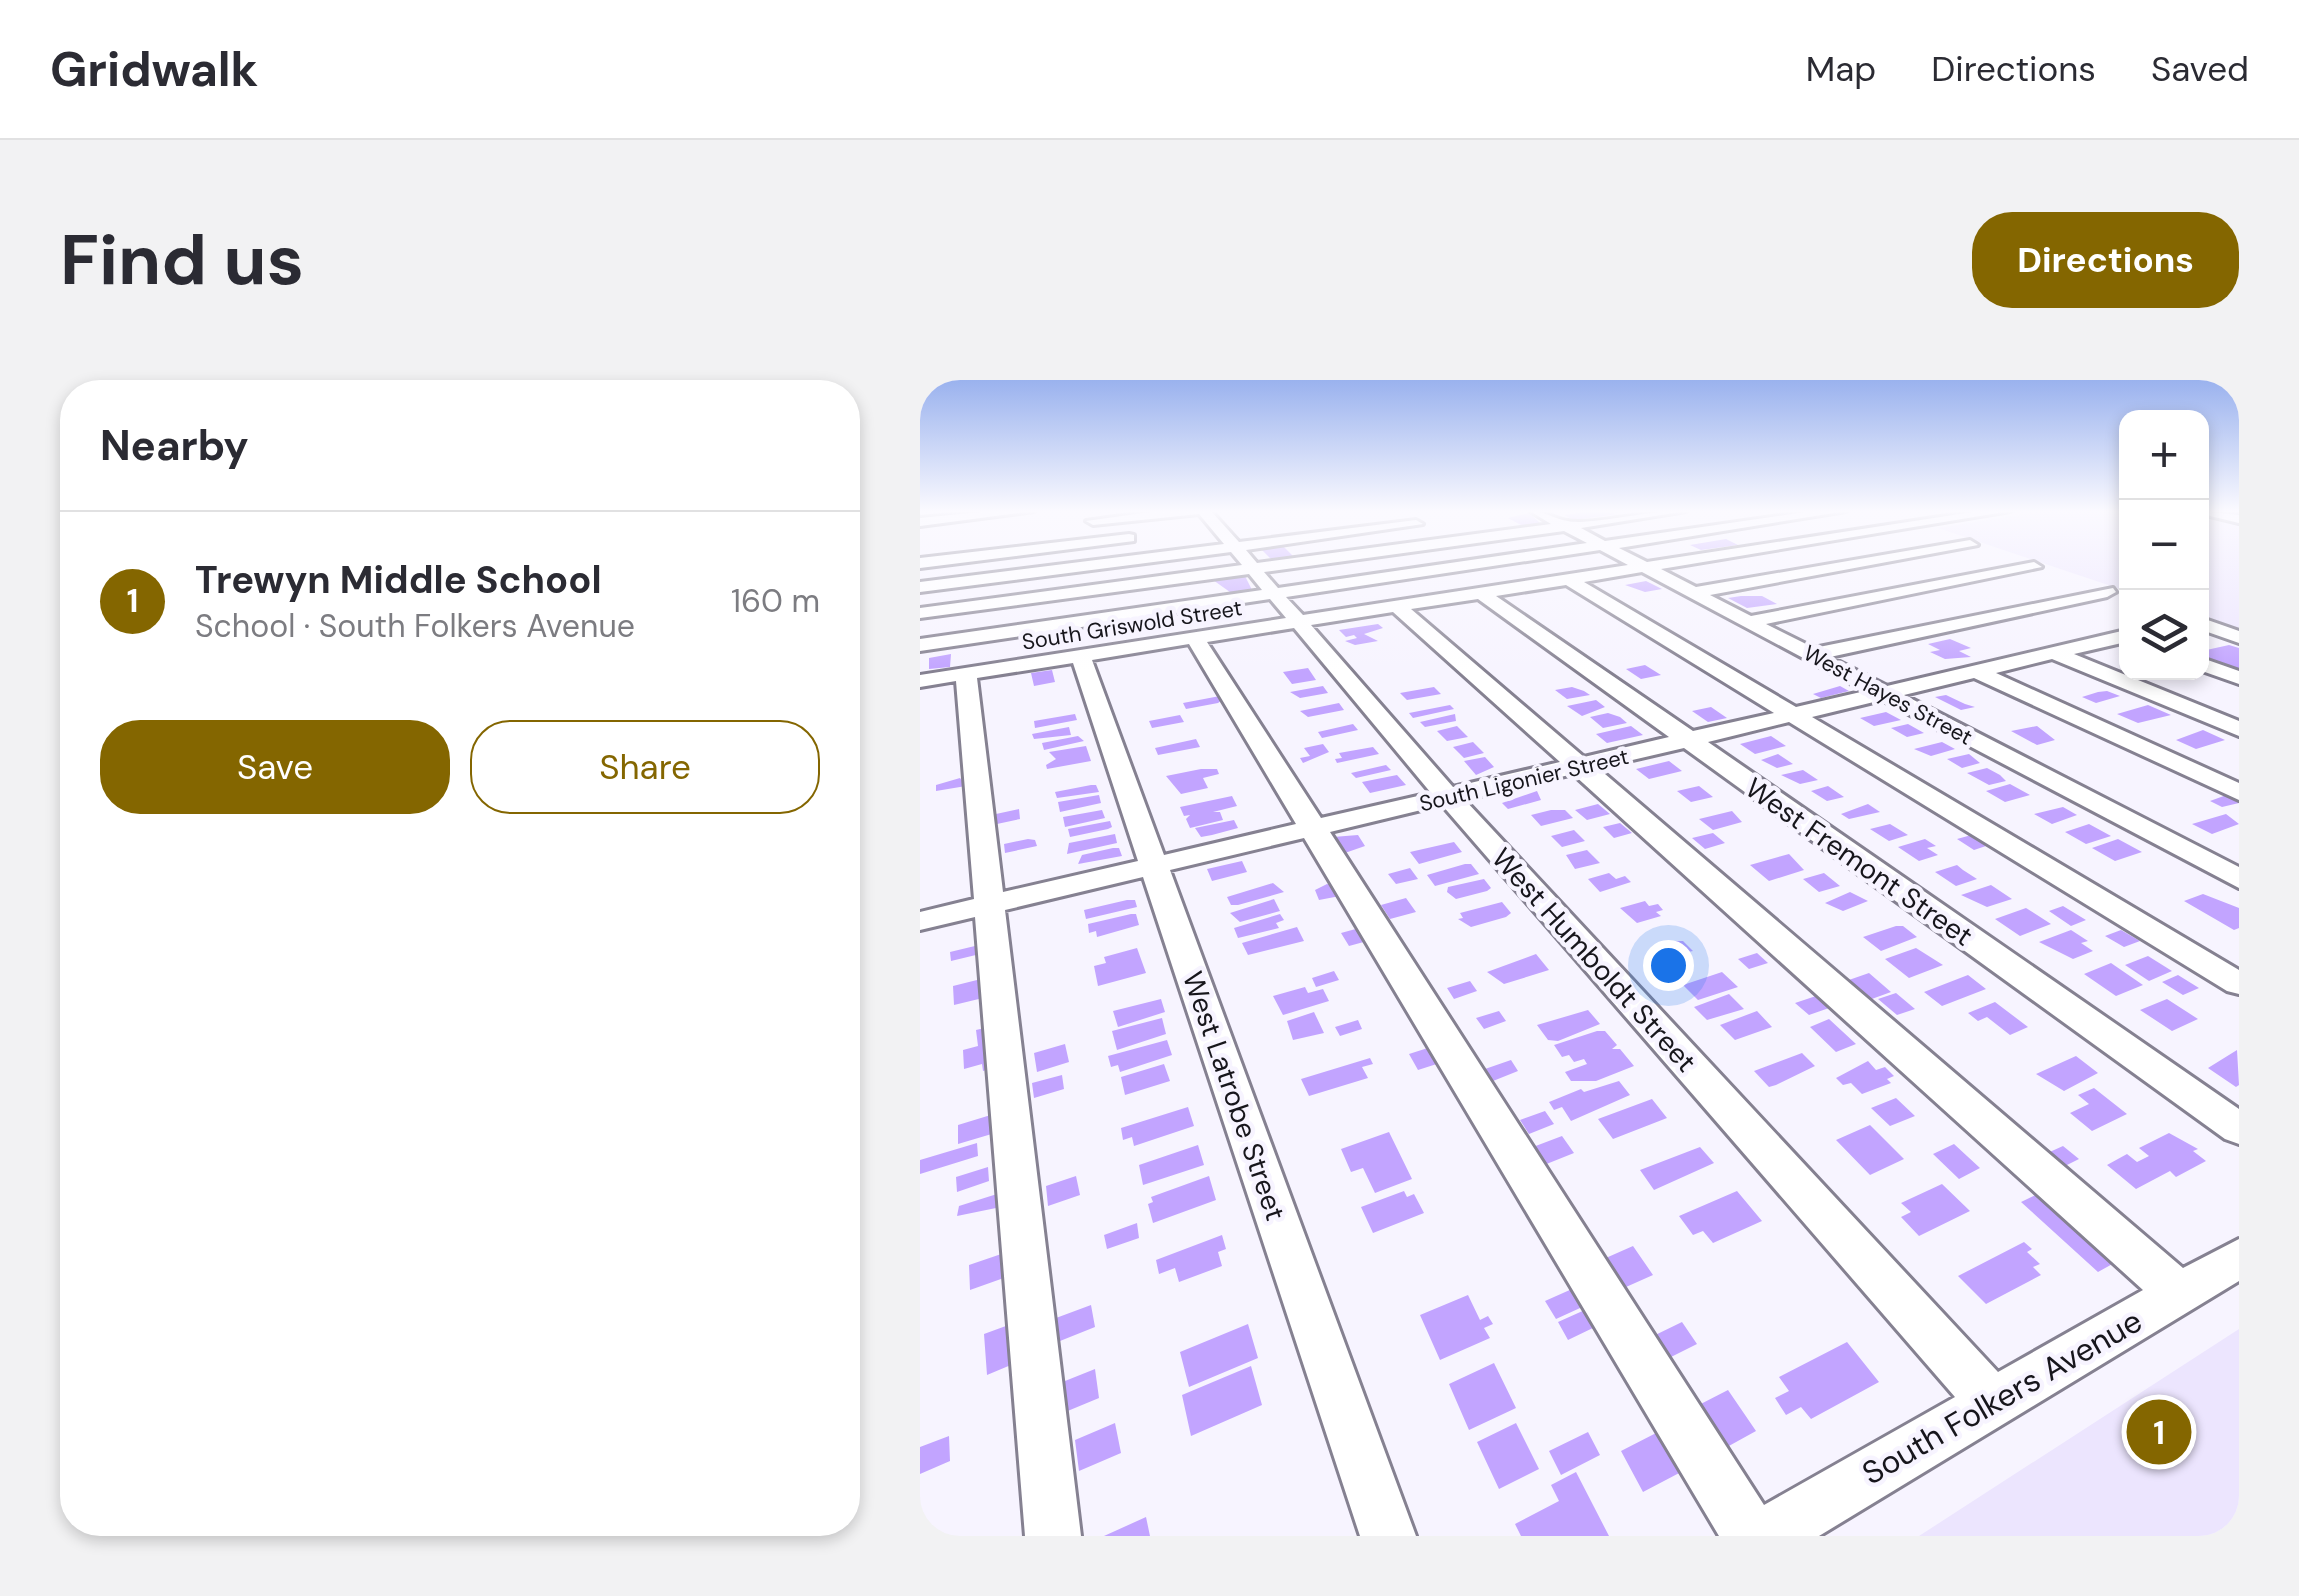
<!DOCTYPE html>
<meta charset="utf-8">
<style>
:root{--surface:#fff;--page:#f2f2f3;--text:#2b2b33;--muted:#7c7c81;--line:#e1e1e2;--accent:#846600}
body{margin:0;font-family:"DM Sans",sans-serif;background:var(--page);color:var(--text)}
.controls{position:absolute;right:30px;top:30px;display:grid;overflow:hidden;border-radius:20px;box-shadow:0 5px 15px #0003}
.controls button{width:90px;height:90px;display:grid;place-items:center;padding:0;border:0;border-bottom:2px solid var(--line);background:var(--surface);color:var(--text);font:50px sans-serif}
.you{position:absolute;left:748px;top:585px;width:35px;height:35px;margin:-25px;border:8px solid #fff;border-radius:50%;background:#1a73e8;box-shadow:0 0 0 15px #1a73e833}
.badge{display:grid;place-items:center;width:65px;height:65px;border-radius:50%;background:var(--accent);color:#fff;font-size:32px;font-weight:700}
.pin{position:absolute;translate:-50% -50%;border:5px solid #fff;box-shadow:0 2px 10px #0006}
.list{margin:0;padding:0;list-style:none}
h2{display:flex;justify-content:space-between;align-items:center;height:130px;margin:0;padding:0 40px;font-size:42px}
h2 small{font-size:32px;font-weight:400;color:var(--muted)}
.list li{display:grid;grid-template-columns:65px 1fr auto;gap:30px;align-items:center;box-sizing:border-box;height:180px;padding:0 40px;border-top:2px solid var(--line)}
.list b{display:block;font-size:38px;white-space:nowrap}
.list p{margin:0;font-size:32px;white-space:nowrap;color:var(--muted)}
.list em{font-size:32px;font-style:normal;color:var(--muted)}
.actions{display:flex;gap:20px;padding:30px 40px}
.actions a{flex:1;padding:22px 0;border:2px solid var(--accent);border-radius:40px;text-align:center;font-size:35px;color:var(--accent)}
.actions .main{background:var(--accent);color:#fff}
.icon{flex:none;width:55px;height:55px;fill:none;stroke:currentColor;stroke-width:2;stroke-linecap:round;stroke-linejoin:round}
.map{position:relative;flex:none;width:1319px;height:1156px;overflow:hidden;border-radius:40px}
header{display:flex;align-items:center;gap:60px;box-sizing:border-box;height:140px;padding:0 50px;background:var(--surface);border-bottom:2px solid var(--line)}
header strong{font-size:48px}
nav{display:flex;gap:55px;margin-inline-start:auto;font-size:35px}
.intro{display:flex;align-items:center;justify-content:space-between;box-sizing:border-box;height:240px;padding:0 60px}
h1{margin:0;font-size:70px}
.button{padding:25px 45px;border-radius:40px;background:var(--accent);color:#fff;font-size:35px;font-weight:700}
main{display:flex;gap:60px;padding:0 60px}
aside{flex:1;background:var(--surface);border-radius:40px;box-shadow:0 5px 15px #0003}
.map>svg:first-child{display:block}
</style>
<header>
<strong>Gridwalk</strong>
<nav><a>Map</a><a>Directions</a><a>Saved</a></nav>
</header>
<div class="intro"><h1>Find us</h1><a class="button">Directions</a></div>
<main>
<aside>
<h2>Nearby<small></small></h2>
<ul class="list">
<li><span class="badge">1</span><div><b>Trewyn Middle School</b><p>School · South Folkers Avenue</p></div><em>160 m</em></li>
</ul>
<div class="actions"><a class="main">Save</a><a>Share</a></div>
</aside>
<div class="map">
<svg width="1319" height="1156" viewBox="0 0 1319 1156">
<rect width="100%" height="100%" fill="#f7f4ff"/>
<path fill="#ece5fe" d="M1123,131H1206V211L1018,148Z
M1282,136L1319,146V248L1282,236Z
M1319,949V1156H999Z"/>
<path fill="#c2a4ff" d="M673,131L698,134L654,140L644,135Z
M609,133L621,144L603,146L588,138Z
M806,159L818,165L781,170L770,165Z
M362,165L373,176L351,179L340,168Z
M325,196L334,214L317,217L293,200Z
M726,201L742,209L725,212L705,205Z
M821,216H842L857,224L827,228L808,218Z
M458,244L463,248L444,254L458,261L435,265L425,261L437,258L434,255L426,257L419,250Z
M1030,259L1051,268L1039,271L1051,277L1025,279L1010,272L1020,270L1008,264Z
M1309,265L1319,268V291L1282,277V271Z
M31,274L30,287L9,289V278Z
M725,285L741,295L721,299L706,289Z
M388,288L396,300L372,304L363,292Z
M132,290L135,302L114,306L111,293Z
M403,306L408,313L380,318L370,312Z
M920,306L929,311L901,318L893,314Z
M514,307L521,314L487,320L480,313Z
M652,307L664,311L670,315L647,319L635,310Z
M1178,312L1187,311L1200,316L1176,323L1162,317Z
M1026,315L1045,324L1055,327L1041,330L1015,317Z
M300,316L302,320L298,323L266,329L263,323Z
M676,320L685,327L662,336L647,326Z
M419,323L424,330L388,337L380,331Z
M530,325L534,329L493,338L489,333Z
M1228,325L1251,335L1218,343L1197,334Z
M791,327L807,338L788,342L772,331Z
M966,332L981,340L954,346L940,338Z
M688,333L700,337L707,343L683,348L670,337Z
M155,334L157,340L115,348L114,341Z
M535,334L536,341L505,347L500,342Z
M260,335L264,342L232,348L229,341Z
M433,344L438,350L402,358L398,352Z
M988,344L1004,353L987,357L971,348Z
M537,346L548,357L527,361L517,351Z
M711,346L723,355L687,363L676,354Z
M1117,346L1135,360L1117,365L1091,351Z
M149,347L151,355L114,359L112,354Z
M1283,350L1305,360L1276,369L1256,360Z
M158,356L164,361L124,370L122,363Z
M851,356L866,366L835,374L820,364Z
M276,359L280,367L238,375L235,368Z
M553,362L564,373L544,378L533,367Z
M1022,362L1035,369L1011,376L994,369Z
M403,364L409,372L383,383L380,378L390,376L384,368Z
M166,366L171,381L127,389L126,385L136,379L129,372Z
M453,367L459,374L417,383L415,379L422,378L419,373Z
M858,374L873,384L857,388L841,380Z
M1049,374L1060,383L1042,388L1027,379Z
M565,377L574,387L556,395L544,381Z
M749,381L762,391L729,399L716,389Z
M466,385L471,390L436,398L431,393Z
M1067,388L1080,395L1086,401L1069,405L1047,393Z
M281,389H297L299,394L283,398L288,408L261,414L246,396Z
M883,390L898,400L880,404L861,395Z
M477,395L486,405L450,413L442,402Z
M40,398L46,406L16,411V405Z
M1090,404L1110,415L1085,422L1066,411Z
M171,405H176L179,412L137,418L135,412Z
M779,406L793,417L771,422L757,411Z
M908,406L924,417L907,421L891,411Z
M617,411L621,420L588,429L582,423Z
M1312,413L1319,416V423L1302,427L1290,421Z
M179,415L181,423L140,432L138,422Z
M312,416L317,426L293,432H300L303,440L270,448L266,439L270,435L264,436L260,427Z
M678,424L690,434L667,440L655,430Z
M948,424L960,432L929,439L921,434Z
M1143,427L1157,435L1132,444L1114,434Z
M99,429L100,439L77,444L76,434Z
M182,430L185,438L145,447L143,437Z
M631,430H645L653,438L621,446L611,435Z
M812,431L822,442L793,450L779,439Z
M1306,434L1319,444L1292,454L1272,444Z
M314,440L318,448L292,455L281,457L275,448Z
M190,441L192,447L188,449L150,457L148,449Z
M700,443L712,453L694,458L683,447Z
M970,444L988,455L969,461L950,449Z
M1169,444L1191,456L1166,464L1145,452Z
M654,450L665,461L642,467L631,456Z
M793,453L805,463L785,469L772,458Z
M195,454L197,463L147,474L149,463Z
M1055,454L1072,464L1054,470L1037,459Z
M438,455L445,466L422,474L413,457Z
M108,459L115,460L117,466L85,473L84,464Z
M1005,459L1016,466L1007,468L1018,475L999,481L978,467Z
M1198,459L1222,472L1195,481L1172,468Z
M534,462L542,472L499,484L490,472Z
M193,468H199L202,476L158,484L162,475Z
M667,470L680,483L655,489L646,475Z
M869,474L884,490L849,501L830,485Z
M322,481L327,492L292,501L287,489Z
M545,484H551L559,494L515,506L507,495Z
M1037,485L1043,490L1057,499L1036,506L1015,492Z
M490,488L498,499L476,504L468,494Z
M689,493L696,499L705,496L711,502L680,512L668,499Z
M904,493L920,506L899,512L883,499Z
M564,499L571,508L567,511L536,519L527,512L528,507Z
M353,503L364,512L318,525H311L307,517Z
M407,504L415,506L420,516L399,520L395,510Z
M1071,505L1092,519L1067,527L1041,515Z
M930,512L948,521L923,531L905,523Z
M1283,514L1319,528V548L1314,550L1264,521Z
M486,518L496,532L470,539L461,525Z
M354,519L360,531L320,542L310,533Z
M207,520H215L217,527L166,539L164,530Z
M725,521L729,526L738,524L743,530L736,532L741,536L717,543L700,528Z
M582,522L591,533L586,537L551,547L538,539L543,538L540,533Z
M1143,526L1166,540L1151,546L1129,531Z
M1106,528L1131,544L1100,556L1075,539Z
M211,534H216L219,545L177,557L176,551L169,553L168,544Z
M360,534L364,540L356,543L359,548L318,558L314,548Z
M976,546H983L997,557L961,571L943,557Z
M377,547L384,561L328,575L322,563Z
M443,547L451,560L429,566L421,553Z
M1151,550L1168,561L1161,563L1173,571L1153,579L1119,562Z
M1201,550L1220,561L1204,567L1185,556Z
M757,561H763L773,571L768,572L771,575L744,584L730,569Z
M59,565L60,574L31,581L30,572Z
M217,568L226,593L178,606L174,586L186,583L184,577Z
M996,568L1023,585L989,598L965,579Z
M837,573L848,583L829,589L818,579Z
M616,574L629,590L584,604L567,592Z
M1228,576L1252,591L1229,601L1205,585Z
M1191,583L1223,605L1196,616L1164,594Z
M414,591L419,600L396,607L392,598Z
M802,592L818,607L778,620L763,605Z
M949,593L971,612L949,620L926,601Z
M1048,595L1066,609L1022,626L1004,612Z
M1258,595L1279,608L1263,615L1242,602Z
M65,598L67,617L34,625L33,606Z
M550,601L557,611L534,619L527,608Z
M385,607L388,613L403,609L409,621L363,635L353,616Z
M976,613L995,629L977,635L958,619Z
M809,614L824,629L787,640L774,627Z
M896,616L909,628L889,635L875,623Z
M241,619L245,632L198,647L193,631Z
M1247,619L1278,639L1252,651L1220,630Z
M1075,622L1108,647L1090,655L1067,637L1058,641L1048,633Z
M668,630L680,644L638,661L628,660L617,645Z
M579,631L586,641L564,649L556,638Z
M837,631L852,647L815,660L800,645Z
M394,632L404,653L373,660L367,641Z
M242,638L246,654L197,670L192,651Z
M909,639L936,664L916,672L890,647Z
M438,640L442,649L420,656L415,647Z
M73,646L75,687L63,691L62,684L44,689L43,670L58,666L56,650Z
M677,651H685L697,665L692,669H700L714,686L676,701H651L645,692L667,684L664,679L654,682L649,675L642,677L634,665Z
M247,660L252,675L200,692L198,685L191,687L188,676Z
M145,664L149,682L117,692L114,673Z
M514,666L523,682L498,690L489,674Z
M1317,670L1319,705L1316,707L1288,688Z
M882,673L895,686L856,705L849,707L834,691Z
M1156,676L1178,693L1144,711L1116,694Z
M450,678L453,684L442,687L448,698L389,716L381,699Z
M591,680L598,691L573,701L565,689Z
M948,681L956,690L965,687L974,696L967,699L971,703L942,714L931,703L923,705L916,698Z
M244,684L250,701L205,715L201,697Z
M142,695L144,709L114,718L112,703Z
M699,701L710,715L651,741L642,727L634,730L629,722L661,709L664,712Z
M1174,708L1207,734L1172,751L1150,733L1169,724L1158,715Z
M976,718L995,736L970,746L951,728Z
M732,719L747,738L693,759L678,739Z
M268,727L274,746L214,766L212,757L203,760L201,748Z
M625,731L634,744L609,754L600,740Z
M74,734L75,753L38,764V745Z
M950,745L984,779L950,795L916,760Z
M469,752L492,799L455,813L443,788L431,792L421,769Z
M1249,753L1278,769L1273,771L1286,781L1256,797L1250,791L1216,809L1187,785L1207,774L1217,782L1229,776L1219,768Z
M642,756L654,773L624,785L613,767Z
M57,763L58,776L0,794V780Z
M1034,764L1060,788L1039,799L1013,774Z
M278,765L284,785L223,805L219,785Z
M1143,766L1159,779L1139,789L1123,775Z
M780,767L794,783L734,810L720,790Z
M68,787L69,801L37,812L36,797Z
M156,796L160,815L128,826L126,806Z
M289,796L296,820L233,843L228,824L233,822L231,817Z
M1022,804L1050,831L999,856L981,837L991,832L981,823Z
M1128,809L1205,877L1178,892L1101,822Z
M484,811L487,817L494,814L504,833L453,853L441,827Z
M817,811L842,841L793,863L783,851L773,855L759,836Z
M77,814L76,828L37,836L39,826Z
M217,843L219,858L187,869L184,855Z
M302,855L306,869L298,872L302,886L259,902L255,888L239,894L236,880Z
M1104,862L1112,869L1107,872L1120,884L1113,887L1121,895L1066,924L1038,896Z
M713,866L733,895L697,911L679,881Z
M93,870L95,894L50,910L49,885Z
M661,905L671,923L636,939L625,921Z
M548,915L560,940L568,936L573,944L564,948L570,958L520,980L500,935Z
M171,925L175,947L140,961L136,938Z
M667,929L677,946L648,960L638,942Z
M762,942L777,964L739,983L725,960Z
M94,943L98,982L67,995L64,954Z
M328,944L338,978L269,1007L260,972Z
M927,962L959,1002L891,1039L881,1027L866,1035L855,1018L869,1011L859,997Z
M574,983L596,1028L549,1050L529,1004Z
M331,986L342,1025L271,1056L262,1015Z
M175,989L179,1018L138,1035L135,1005Z
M808,1010L836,1051L798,1072L771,1029Z
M195,1043L201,1073L159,1091L155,1060Z
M596,1043L619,1089L579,1109L557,1062Z
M740,1051L763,1091L723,1112L701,1071Z
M668,1052L680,1075L641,1095L629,1071Z
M29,1056L30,1081L0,1094V1067Z
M656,1092L689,1156H601L595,1144L639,1121L631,1105Z
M226,1137L230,1156H184Z"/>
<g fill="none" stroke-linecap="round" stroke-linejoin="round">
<defs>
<path id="minor" d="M70,131H114L0,146V138Z
M237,131H291L319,162L496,140L503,144L326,170L337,183L631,144L610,131C626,131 633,139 648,141C670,146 734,129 766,131L661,148L685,161L893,131H926L699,168L727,182L1059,131H1090L741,189L776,207L1050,160L1058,165L790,215L831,236L1114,182L1122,187L846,244L894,268L1193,208L1196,212L1187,217L910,277L967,306L1206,250V262L1154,274L1319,341V356L1132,279L1076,293L1319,403V420L1054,298L984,315L1319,487V508L962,320L892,337L1319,590V614L1307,611L869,342L788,362L1319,729V764L1305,759L764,368L678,388L1263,888L1319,859V901L899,1156H799L384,458L250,490L496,1156H440L223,497L85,530L161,1156H105L55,537L0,550V532L54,519L36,301L0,307V295L366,238L350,219L0,271V259L342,210L329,194L0,238V228L322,185L311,172L0,212V202L304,164L279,134L173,145L166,141ZM644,151L667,163L358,208L344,192ZM680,170L708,185L383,235L366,217ZM722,192L945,311L876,327L664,202ZM646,205L854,333L773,351L576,216ZM558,219L749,357L664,377L491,229ZM473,232L640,382L533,407L391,245ZM374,248L511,413L401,438L287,262ZM269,264L376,444L244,475L172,280ZM153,283L218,481L83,512L57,298ZM653,394L1223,910L1078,992L545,420ZM522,425L1035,1017L844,1125L410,452Z
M1282,131L1319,135V143L1282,134Z
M209,154L214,155V161L0,188V178Z
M1282,238L1319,251V263L1282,250Z
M1282,278L1319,291V304L1282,291Z"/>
</defs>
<use href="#minor" stroke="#858191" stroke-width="6"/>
<use href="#minor" fill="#fff" fill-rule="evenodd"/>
</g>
<linearGradient id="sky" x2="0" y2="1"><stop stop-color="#9ab2ee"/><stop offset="0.45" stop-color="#fbfaff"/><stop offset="1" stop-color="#fbfaff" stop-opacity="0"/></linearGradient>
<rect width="1319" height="292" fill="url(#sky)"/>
<g text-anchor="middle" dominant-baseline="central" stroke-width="9" stroke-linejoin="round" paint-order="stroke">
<g font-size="22" fill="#17161c" stroke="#f7f4ff">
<text transform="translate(212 245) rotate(-9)">South Griswold Street</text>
<text transform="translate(968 315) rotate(28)">West Hayes Street</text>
<text transform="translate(604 400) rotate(-13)">South Ligonier Street</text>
</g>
<g font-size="28" fill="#17161c" stroke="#f7f4ff">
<text transform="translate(939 482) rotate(35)">West Fremont Street</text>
<text transform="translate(674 580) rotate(48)">West Humboldt Street</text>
<text transform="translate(314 716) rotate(71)">West Latrobe Street</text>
</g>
<g font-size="32" fill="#17161c" stroke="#f7f4ff">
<text transform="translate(1082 1017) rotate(-30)">South Folkers Avenue</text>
</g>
</g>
</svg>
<div class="controls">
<button>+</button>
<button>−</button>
<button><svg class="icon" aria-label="layers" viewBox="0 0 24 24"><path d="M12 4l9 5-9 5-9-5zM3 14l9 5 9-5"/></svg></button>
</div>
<div class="you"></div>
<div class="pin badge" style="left:1239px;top:1052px">1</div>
</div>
</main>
